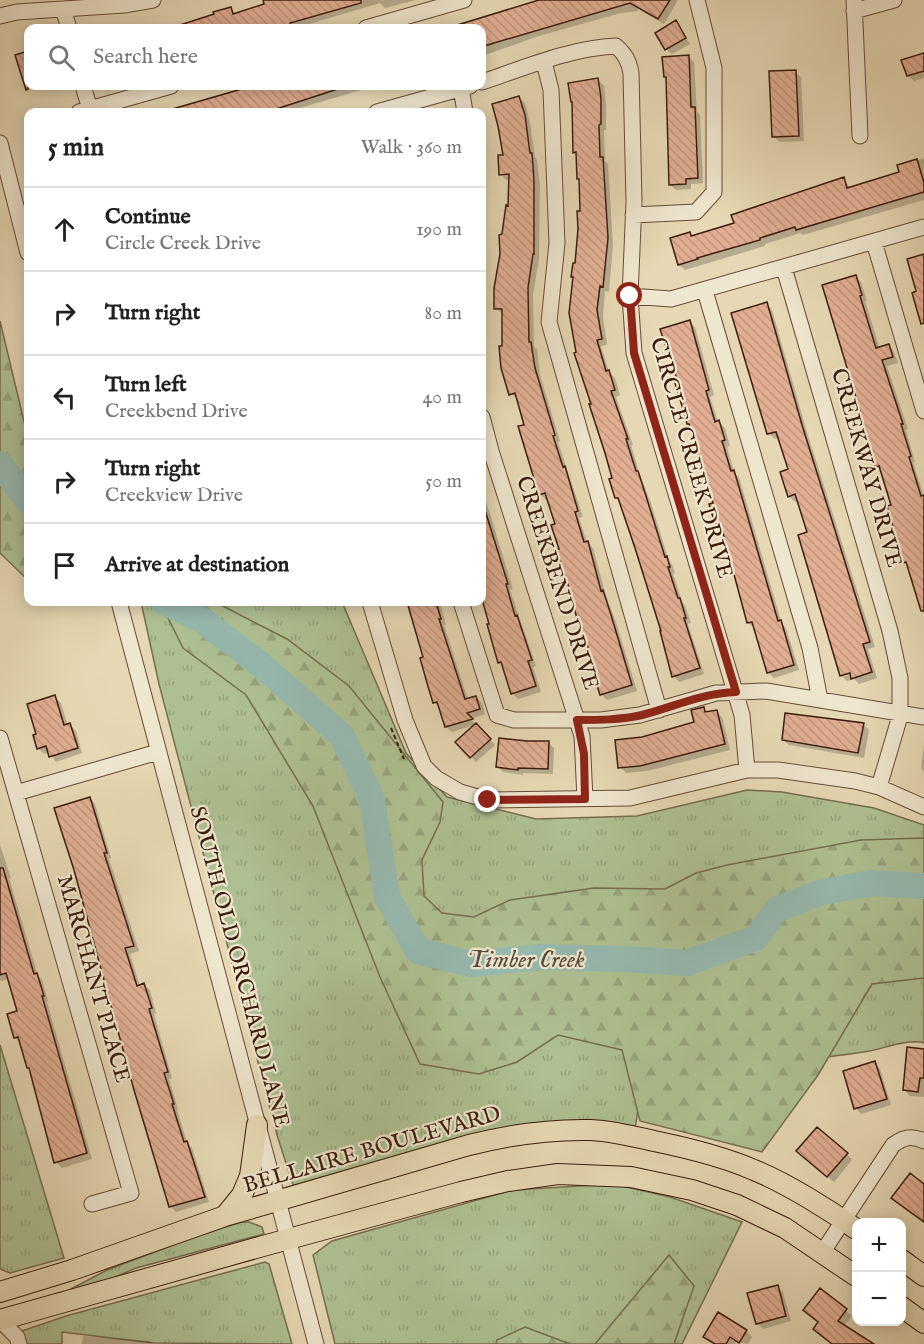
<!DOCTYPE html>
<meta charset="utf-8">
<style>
:root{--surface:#fff;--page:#f6f6f6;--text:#202124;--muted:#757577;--line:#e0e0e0}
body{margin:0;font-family:"IM FELL English",serif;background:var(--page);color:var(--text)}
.controls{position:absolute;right:18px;bottom:18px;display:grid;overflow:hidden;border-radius:12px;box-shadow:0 3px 15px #0003}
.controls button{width:54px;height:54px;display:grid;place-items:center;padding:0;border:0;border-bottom:2px solid var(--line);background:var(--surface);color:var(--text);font:30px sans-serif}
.stop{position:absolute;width:18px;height:18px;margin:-14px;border:4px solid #8f2418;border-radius:50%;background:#fff}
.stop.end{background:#8f2418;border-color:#fff;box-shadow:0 2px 6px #0008}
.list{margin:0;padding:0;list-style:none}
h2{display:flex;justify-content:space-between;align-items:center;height:78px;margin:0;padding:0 24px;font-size:26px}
h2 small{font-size:20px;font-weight:400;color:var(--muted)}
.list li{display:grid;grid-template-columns:39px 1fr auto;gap:18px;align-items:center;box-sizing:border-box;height:84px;padding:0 24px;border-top:2px solid var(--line)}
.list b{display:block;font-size:22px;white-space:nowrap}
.list p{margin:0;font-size:20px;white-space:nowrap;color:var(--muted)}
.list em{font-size:20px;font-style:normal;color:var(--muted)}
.icon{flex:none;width:33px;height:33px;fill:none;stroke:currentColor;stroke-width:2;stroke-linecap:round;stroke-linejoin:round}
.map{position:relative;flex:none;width:924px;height:1344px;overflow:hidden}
.search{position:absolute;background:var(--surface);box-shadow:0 3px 15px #0003;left:24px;top:24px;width:462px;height:66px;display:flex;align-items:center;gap:15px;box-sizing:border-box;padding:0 21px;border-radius:12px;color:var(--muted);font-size:22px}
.panel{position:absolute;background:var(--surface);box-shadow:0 3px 15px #0003;left:24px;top:108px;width:462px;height:498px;border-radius:12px}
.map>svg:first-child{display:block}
</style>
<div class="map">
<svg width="924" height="1344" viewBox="0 0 924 1344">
<defs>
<pattern id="grass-tufts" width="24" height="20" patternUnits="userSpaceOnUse" patternTransform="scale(1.5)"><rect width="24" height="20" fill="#aec092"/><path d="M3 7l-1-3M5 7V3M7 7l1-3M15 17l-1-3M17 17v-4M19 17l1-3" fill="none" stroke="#97a47d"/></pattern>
<pattern id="forest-firs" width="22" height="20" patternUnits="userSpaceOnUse" patternTransform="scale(1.5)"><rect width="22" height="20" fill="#aec092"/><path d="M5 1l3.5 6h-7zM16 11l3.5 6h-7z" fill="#97a47d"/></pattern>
<pattern id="building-back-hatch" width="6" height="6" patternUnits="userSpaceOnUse" patternTransform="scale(1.5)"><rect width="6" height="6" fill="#e1ae93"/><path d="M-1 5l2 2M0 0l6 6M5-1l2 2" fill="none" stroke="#c2957e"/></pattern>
</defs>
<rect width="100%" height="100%" fill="#e6d8b4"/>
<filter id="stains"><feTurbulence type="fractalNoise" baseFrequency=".00333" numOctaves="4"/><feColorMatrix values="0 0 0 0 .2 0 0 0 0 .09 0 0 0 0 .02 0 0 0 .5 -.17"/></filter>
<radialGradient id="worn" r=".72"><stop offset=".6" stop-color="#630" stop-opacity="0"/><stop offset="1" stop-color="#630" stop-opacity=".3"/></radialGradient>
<path fill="url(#grass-tufts)" stroke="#766e4f" stroke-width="1.5" d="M141,602H283C292,605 329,602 342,602L406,753L447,797L536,819L637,816L747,790L782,792L874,808L924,825V1043C911,1038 885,1048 870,1051C796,1063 720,1065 645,1070L635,1128L602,1124L294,1188L277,1135L159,684Z
M0,1045L64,1258L10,1273L0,1269Z
M613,1184L670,1197L742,1222L682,1344H335L313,1255L332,1241L513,1190Z
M241,1222H249L262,1227L264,1234L136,1268L97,1285L72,1293L71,1289L107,1270L189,1239Z
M265,1262L269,1264L292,1344L154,1343L62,1332V1344H24L22,1331L66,1316Z"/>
<path fill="url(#forest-firs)" stroke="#766e4f" stroke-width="1.5" d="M0,321L28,438V580L0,553Z
M160,602H215L287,639L349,686L443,802L440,822L422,860L424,896L442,913L474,917L510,900L594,888L665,889L696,873L727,865L861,840L924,838V978L872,984L818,1075L762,1152L640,1121L622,1050L558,1035L517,1062L479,1074L420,1064L380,977L313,806L246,695L183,648Z
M669,1255L694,1286L674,1344H595Z
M525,1327L570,1344H496L497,1340Z"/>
<path fill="#0003" d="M264,0H416L385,8L380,3L296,28H161L182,23L184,25L230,8L236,14L266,5Z
M544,0H637L638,11L621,13L539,36L482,56V28H448Z
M644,0H678L664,24L645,13L639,7Z
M676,22L690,44L672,54L666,49Z
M924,54V78L914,81L908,76Z
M689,57L694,62L697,111L700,115L703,183L691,184V189L676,190L670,185Z
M795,72L801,77L804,141L780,142L774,137Z
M598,80L604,86L606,105V130H604L605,161L608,164L613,245L609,292L605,291L603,317L607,345L601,346L609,372L615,378L620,395L616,397L633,445H631L640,475L651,503L669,561L672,564L675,573H673L682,602L685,605L691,623L688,624L704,674L679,682L674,676L621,502L616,498L614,479L577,354V265L582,213L578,155L575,152Z
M51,86H65V87L55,90Z
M101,86H123L107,91Z
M255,86H375L286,112H164Z
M519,98L525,103L530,122L535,157L537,160L540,187L539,259L533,295L534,347L537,349L540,375L560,441L558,442L583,517L579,518L587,542L593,548L606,596L616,622L637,691L607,700L601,694L598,676L589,648L586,644L549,499L546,500L540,494L526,426L518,399L511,394L504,347L503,314L495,308L504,236L510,207V180H506L501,174Z
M924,158V200L803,235L800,233L765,244V246L685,270L679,265L689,234L693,237L735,224L843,178L850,188L901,173L899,166Z
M855,276L861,282L867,301H865L880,349L888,346L894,352L898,363L887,366L908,429L906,430L915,462H913L924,497V615L909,566L905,562L893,506L882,472L877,466Z
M767,304L772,310L807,432L875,647L868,649L877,678L859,684L854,679L847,681L843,677L857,672V670L843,674V677L841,675L809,533L799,500L795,502L789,496V470L779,438L775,439L769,434L733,314Z
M689,322L695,327L714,395L710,397L718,421L725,428L730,446L727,447L735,474L739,477L782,624L786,628L799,670L774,678L768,672L755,628L748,623L722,529L717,523L715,504L679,380Z
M482,493L485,498L513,589L510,590L536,666L533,667L541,692L518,699L512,693L504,666L500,662L482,587Z
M406,602H440L446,625H444L468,700L476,697L482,703L485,714L471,719L495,745L476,762L457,742L475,725L452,732L446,727L441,709L434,702L425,658L409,605Z
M55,697L61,703L68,726L70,725L76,731L82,753L56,762L49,752L44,754L38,748V735Z
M703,708L708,713L716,711L722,717L730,750L647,771L626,773L620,767L642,739L696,723Z
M863,724L869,730L864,758L789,745L783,740Z
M548,742L554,748L553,774L523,773V775L503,772L497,766Z
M924,744V772L921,768Z
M90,798L95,804L111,858L109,859L139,951L130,954L140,986L144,985L150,990L156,1013L154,1014L172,1078L169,1079L178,1109L177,1110L187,1142L192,1148L209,1202L176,1212L171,1207L56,809Z
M0,845L11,878H9L38,976L42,980L48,1001L47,1002L92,1159L62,1168L56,1162L31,1070L21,1043L15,1038L19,1012L9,979L2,981L0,980Z
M924,1051V1097L910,1096L904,1090Z
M874,1063L880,1069L891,1105L861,1114L856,1108Z
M847,1154L852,1160L834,1182L804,1157Z
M777,1287L783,1292L791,1321L763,1329L757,1323Z
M820,1290L852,1316L844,1326L871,1344H833L819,1322Z
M746,1331L752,1337L748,1344L736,1342L735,1344H713L705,1337Z
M83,1336L150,1341L153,1344H82Z"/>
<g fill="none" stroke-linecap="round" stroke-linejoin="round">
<path stroke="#96b9af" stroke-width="26" d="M0,464L28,501
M164,602L203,621L260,664L342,736L372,800L387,897L418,951L471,964L541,957L623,959L687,963L756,938L777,909L823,892L871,883L924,886"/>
</g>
<path fill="url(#building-back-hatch)" stroke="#3d1c0c" stroke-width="1.5" d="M263,0H361V3L290,23L291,28H177V26L214,14L213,12L231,7L233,14L264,4Z
M539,0H670L658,19L630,3L484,46L482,28H455L454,26Z
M676,20L686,38L665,50L655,33Z
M28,51V89L26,90L15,55Z
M924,53V71L907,76L901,60Z
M689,55L691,107H695L698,178L686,179V184L669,185L666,77H664L662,57Z
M796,70L799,136L772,137L769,71Z
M598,78L601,98V124L599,125L600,157H603L608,238L603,287L600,286L597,310L602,339L597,340L606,371L609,370L615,390L611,391L628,439H626L636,471H638L646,496L665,557L667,556L670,567H668L678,598H680L686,618H684L700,668L672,677L660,631H661L635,548L618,498H615L609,479L612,478L605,453L589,404H591L574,353L576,352L569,313L573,277H571L573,263H575L578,229L577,211H580L579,179H577L576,152L573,153L572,102H571L568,83Z
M252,86H341V88L267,112H170L169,110Z
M519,96L525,115L530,153H532L534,181V254H533L528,288L529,342H531L535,368L555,435L553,436L563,467L565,466L578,511L575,512L584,542L588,541L601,591L603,590L611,615L632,685L600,695L594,676L596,675L587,644L584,645L572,600L573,599L556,550L559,549L551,525L555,524L545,493L539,495L518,426L524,425L515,393L509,395L501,368L499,346H502V309H494V288L500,254L499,235L502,234L506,205L508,206L509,174L499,175L498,155H503L498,126L492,104Z
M917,159L924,183V192L796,230L795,227L760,238V240L697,258L698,259L678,265L670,238L690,232L691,236L734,223L731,215L844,177L847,188L899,172L897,165Z
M924,254V323L921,324L912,293L916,291L907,259Z
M856,275L862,295L860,296L876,348L889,344L893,357L882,360L903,424H901L911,456L909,457L921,496L924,495V611H921L906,562L903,563L887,506L891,505L879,466L875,467L860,415L861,414L822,285Z
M767,302L802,425L870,642L863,644L872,672L851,679L850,673L840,676L798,535L807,532L795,494L788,497L780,472L788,469L776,432L767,434L731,313Z
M690,320L709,390L706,391L715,422L719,420L725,440L722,441L731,471L734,470L778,621L781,620L794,665L767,673L752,622L747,623L720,522L715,524L709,504L713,503L706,479L689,424H687L683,409L674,380L677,379L660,329Z
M482,507H484L508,584H506L515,616L517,615L532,660L528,661L536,686L511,694L501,662L498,663L487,624H489L482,599Z
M407,602H436L441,619H439L465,699L476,696L480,709L467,713L473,719L445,727L437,702L433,703L427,683L420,658L423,657Z
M55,695L64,725L70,723L78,748L49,757L46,746L37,749L33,735L36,734L27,704Z
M704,707L705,712L717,710L725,744L640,766L618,768L615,740L642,737L694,722L691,710Z
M785,713L864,723L858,753L782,740Z
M476,723L491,739L470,758L455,742Z
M499,738L527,741H549L548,769L518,768V770L496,767Z
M90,797L107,853H104L134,946L125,948L137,986L144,983L152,1008L149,1009L168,1072L164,1073L174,1104H172L184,1142L187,1141L205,1197L169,1207L134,1090L74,870L54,808Z
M0,868H3L34,974L37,973L44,996H42L87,1153L54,1163L29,1068H27L18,1037L14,1038L7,1014L17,1011L6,973L0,975Z
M907,1047L924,1049V1078H920L918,1092L903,1090Z
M875,1061L887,1099L854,1109L843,1071Z
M817,1127L848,1153L827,1177L796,1151Z
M910,1173L924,1184V1222L891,1198Z
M778,1285L786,1316L756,1324L747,1293Z
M820,1288L847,1309L838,1321L874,1344H832L813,1329L818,1322L803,1310Z
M718,1312L747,1330L739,1343L730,1337L726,1344H715L703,1337Z"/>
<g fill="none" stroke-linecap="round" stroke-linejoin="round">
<defs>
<path id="minor" d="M854,0L860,136
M63,9L69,28
M854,11L894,0
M0,16L17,12L124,5L153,0
M366,28L464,0
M544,62L551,90L557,243L549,322L659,710
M482,82C524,68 570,48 616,46C625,54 629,61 631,73L634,202L630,296L634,353L742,715L747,770
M83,86L90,109
M461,88L465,112
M79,112L171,86
M377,112L470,86
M0,143L28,253
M633,215L696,212L714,192V68L697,0
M874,242L924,411
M784,268L890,631L900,678V716L879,787
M705,291L810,648L820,700
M630,296L671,299L924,227
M482,417L491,451L582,736L585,799
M119,602L316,1344
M370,602L405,720L424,766L436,778L460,792L488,800L630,798L747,770H778L855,781L879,787L924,807
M461,602L497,715L514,720H601L640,715L716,693L766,691L924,717
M0,738L131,1193L92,1204
M16,793L158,752
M822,1253L893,1145C903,1137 912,1135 924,1141
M0,1320L17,1337L19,1344"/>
<path id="major" d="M225,1216L242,1195L250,1176L257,1125
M902,1260L924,1276
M0,1292L72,1270L225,1216L469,1145C509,1135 549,1129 591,1130C612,1131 633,1136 654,1141C688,1148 722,1156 754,1170C786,1183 828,1209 856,1229
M902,1307L924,1323
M0,1320L263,1246L461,1192L508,1181L558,1174L631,1177L692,1190L737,1205L785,1228L856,1276"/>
</defs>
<use href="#minor" stroke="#674b36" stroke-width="17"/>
<use href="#major" stroke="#3d1c0c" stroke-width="22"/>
<path stroke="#3d1c0c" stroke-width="2" stroke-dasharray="4.5 3" stroke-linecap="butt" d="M391,728L404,759"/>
<use href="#minor" stroke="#efe6ce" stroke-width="15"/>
<use href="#major" stroke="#e6d8b4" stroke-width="20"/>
</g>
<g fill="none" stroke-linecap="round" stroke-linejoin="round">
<path stroke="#8f2418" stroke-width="8" d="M488,800L585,799L584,754L577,720C598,720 621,720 642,715C673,707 703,693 736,692L634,353L630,296"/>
</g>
<g text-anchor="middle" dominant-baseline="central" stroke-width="4.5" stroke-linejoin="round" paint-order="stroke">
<g font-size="22" fill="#3d1c0c" stroke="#efe6ce">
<text transform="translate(691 458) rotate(74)">CIRCLE CREEK DRIVE</text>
<text transform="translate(866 468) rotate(74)">CREEKWAY DRIVE</text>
<text transform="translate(557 583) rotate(72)">CREEKBEND DRIVE</text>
<text transform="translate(239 967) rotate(75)">SOUTH OLD ORCHARD LANE</text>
<text transform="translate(93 979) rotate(74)">MARCHANT PLACE</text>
<text transform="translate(372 1150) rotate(-16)">BELLAIRE BOULEVARD</text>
</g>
<g font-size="24" font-style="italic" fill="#584b3d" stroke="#efe6ce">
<text x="526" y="960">Timber Creek</text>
</g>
</g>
<rect width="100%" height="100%" filter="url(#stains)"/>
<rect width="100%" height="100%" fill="url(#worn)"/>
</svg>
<div class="controls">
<button>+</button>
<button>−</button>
</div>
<div class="stop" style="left:630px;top:296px"></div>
<div class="stop end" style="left:488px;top:800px"></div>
<div class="search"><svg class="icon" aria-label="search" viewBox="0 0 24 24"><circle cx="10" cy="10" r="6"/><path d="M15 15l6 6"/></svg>Search here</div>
<section class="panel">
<h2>5 min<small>Walk · 360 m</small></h2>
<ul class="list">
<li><svg class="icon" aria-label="ahead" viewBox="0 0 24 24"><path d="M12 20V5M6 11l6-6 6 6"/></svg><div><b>Continue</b><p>Circle Creek Drive</p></div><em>190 m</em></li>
<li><svg class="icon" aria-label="right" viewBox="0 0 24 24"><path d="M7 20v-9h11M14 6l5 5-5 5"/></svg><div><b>Turn right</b></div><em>80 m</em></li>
<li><svg class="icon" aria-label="left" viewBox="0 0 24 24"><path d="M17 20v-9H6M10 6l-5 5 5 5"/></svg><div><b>Turn left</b><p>Creekbend Drive</p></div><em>40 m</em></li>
<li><svg class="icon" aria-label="right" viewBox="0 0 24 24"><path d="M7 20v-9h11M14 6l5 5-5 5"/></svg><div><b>Turn right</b><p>Creekview Drive</p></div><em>50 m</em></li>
<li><svg class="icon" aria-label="arrive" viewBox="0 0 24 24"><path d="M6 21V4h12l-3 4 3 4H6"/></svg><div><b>Arrive at destination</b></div></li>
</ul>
</section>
</div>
